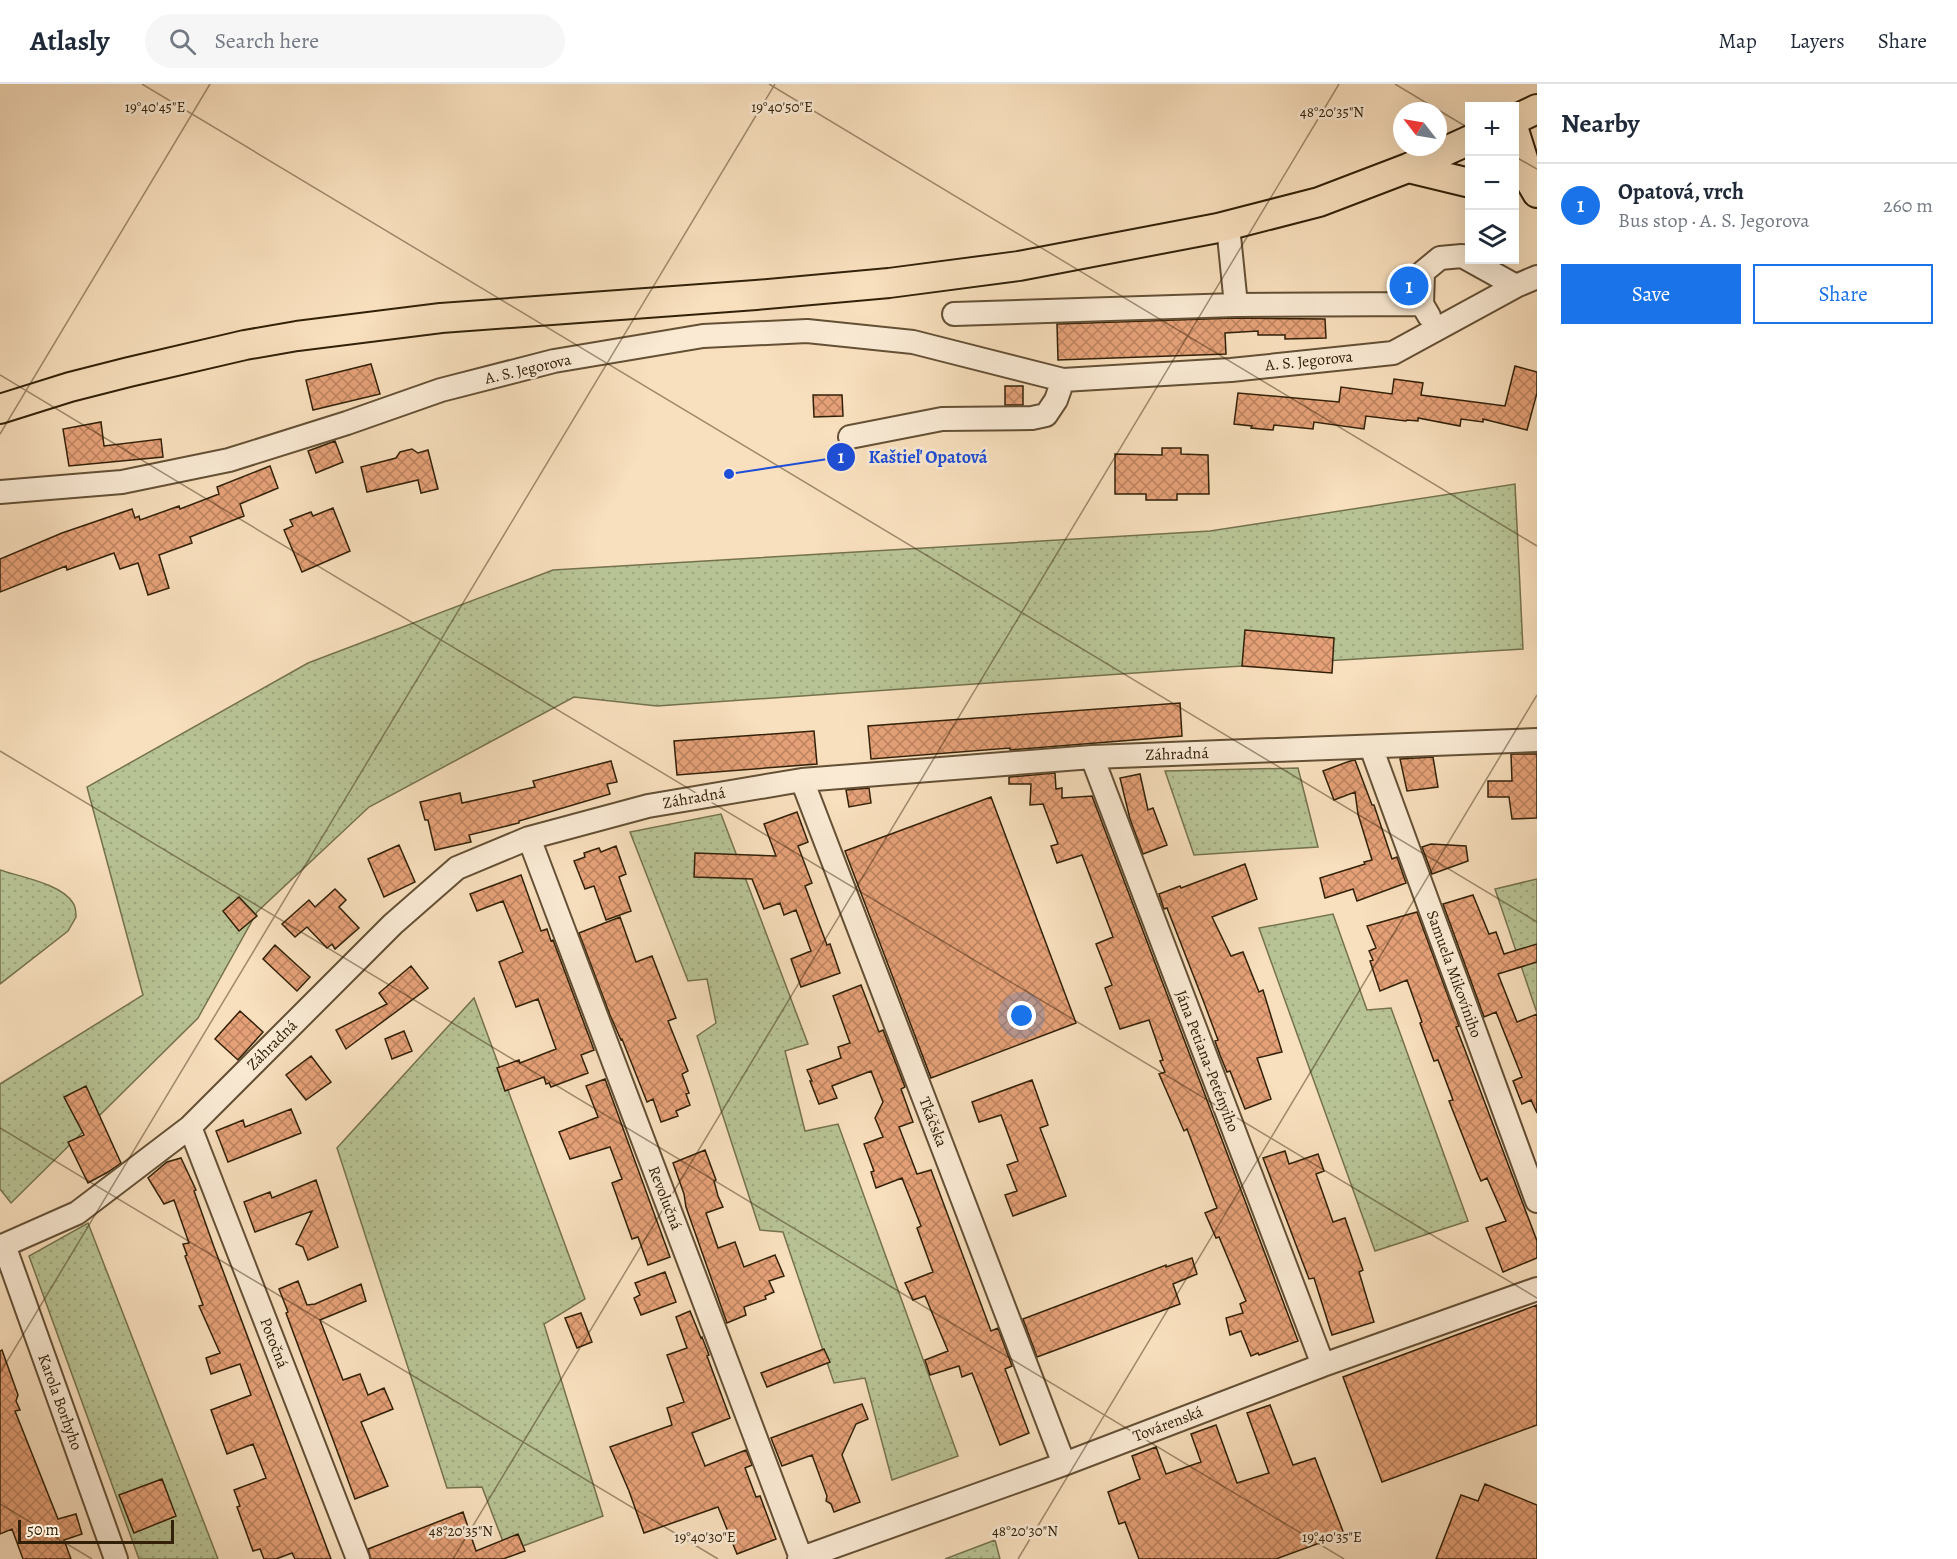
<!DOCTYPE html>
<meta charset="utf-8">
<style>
:root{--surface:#fff;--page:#f6f6f7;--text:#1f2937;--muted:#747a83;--line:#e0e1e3;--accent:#1a73e8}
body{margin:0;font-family:Alegreya,serif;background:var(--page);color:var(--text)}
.controls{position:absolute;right:18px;top:18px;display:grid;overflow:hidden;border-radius:0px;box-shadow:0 6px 24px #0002}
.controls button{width:54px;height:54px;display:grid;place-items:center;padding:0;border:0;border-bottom:2px solid var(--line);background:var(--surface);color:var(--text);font:30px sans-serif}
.compass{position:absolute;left:1393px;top:18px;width:54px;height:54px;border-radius:50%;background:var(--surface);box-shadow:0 6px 24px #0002;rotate:301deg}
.scale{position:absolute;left:18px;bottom:15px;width:156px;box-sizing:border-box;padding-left:6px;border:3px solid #322108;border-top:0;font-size:16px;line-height:21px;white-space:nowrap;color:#322108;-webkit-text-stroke:4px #faead4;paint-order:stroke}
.you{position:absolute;left:1022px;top:932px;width:21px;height:21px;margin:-15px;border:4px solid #fff;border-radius:50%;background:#1a73e8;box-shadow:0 0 0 9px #1a73e833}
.badge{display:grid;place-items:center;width:39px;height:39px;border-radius:50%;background:var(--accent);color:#fff;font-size:20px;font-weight:700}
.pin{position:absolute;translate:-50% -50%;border:3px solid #fff;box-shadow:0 2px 6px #0006}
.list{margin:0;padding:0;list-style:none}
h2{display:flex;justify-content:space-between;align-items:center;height:78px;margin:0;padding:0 24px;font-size:26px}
h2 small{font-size:20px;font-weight:400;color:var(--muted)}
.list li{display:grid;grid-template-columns:39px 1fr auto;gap:18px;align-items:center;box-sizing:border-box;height:84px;padding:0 24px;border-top:2px solid var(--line)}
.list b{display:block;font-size:22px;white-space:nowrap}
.list p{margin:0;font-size:20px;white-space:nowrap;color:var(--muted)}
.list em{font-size:20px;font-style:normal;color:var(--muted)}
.actions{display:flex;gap:12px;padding:18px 24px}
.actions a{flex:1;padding:14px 0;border:2px solid var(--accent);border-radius:0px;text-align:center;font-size:21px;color:var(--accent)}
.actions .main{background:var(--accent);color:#fff}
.icon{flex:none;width:33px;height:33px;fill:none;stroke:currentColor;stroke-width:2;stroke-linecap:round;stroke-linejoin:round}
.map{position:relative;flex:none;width:1537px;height:1475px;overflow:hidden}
header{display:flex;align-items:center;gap:36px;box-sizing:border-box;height:84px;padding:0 30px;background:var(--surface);border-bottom:2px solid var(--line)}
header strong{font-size:28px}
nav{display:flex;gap:33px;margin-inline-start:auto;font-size:21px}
.search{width:420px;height:54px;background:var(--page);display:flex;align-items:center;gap:15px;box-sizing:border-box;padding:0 21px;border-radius:33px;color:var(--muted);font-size:22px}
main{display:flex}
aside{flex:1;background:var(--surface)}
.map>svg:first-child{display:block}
</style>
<header>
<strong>Atlasly</strong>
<div class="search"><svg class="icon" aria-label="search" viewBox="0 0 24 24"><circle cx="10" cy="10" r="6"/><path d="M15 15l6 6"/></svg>Search here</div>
<nav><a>Map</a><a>Layers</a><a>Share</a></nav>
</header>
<main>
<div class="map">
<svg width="1537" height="1475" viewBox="0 0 1537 1475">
<defs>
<pattern id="green-dots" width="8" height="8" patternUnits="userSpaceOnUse" patternTransform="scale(1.5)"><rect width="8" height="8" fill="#b8c395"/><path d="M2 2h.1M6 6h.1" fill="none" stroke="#9fa77f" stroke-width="1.8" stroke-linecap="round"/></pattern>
<pattern id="building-cross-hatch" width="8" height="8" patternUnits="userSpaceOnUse" patternTransform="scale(1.5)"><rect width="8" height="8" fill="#e6a178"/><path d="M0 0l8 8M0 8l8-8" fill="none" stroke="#bb8360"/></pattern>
</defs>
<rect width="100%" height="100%" fill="#f8dfbd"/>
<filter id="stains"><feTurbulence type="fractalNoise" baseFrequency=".00333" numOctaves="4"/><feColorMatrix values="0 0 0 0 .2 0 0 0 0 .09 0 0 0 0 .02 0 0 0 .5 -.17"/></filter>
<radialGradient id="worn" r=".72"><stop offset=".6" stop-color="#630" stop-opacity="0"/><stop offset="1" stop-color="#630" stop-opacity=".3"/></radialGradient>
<path fill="url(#green-dots)" stroke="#75724e" stroke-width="1.5" d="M1515,400L1523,565L1193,585L657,622L574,613L369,723L257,828L198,934L11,1119L0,1105V1000L143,911L87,703L308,579L553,486L1210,447Z
M1298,684L1318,763L1194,771L1165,687Z
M721,730L808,960L785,967L805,1047L838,1040L958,1372L892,1396L865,1294L834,1299L783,1148L760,1146L697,952L716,939L707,895L688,897L630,748Z
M0,786C21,793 62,800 73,819C76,823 76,828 76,833L68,847L0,900Z
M1537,795V929L1495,805Z
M1333,830L1367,926L1391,924L1468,1137L1375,1167L1259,844Z
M474,914L585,1215L544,1240L603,1432L507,1468L482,1403L447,1404L337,1064Z
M88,1139L218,1475H139L29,1172Z
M995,1456L1000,1475H945Z"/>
<path fill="url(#building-cross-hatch)" stroke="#322108" stroke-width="1.5" d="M1236,234L1325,235L1326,254L1285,255V251H1258V247L1225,249L1226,270L1058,276L1057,240Z
M371,280L380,310L313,326L306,296Z
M1515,282L1537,288V309L1527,346L1483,335V338L1461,335L1460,342L1418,334V337L1407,336L1406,337L1366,332L1364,345L1314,338L1313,345L1274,341L1273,346L1251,344L1252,342L1234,340L1238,309L1339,318L1341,303L1392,310L1394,295L1423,299L1421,311L1505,322Z
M1005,302H1023V321H1005Z
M813,311H842L843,332L814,333Z
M101,338L104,362L161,355L163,373L69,382L63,345Z
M335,357L343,378L316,389L308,367Z
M1162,364H1181V370L1208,371L1209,410H1177V416H1146V410H1115V370L1162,371Z
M412,365L418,369L428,366L438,405L421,409L418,396L367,408L361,383L396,374L400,368Z
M270,382L278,404L240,420L244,432L190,453L192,459L159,471L169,504L148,511L138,479L120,485L114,469L67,486L66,482L0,508V475L62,449L132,425L135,434L139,432L140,436L179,422L180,425L219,410L217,403Z
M333,424L350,467L302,488L284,446L293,442L290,436L311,428L313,432Z
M1245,546L1334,554L1332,589L1242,582Z
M1180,619L1182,652L1010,666V664L871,675L868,642Z
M814,647L817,680L677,691L674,657Z
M1511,670H1537V734L1512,735L1509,713H1488V697H1512Z
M1433,673L1438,703L1407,707L1400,675Z
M1355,676L1372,721H1374L1392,775L1397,773L1406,799L1357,817L1353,805L1325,814L1320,794L1365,780L1364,778L1372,776L1358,730L1355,708L1334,716L1323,687L1350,677Z
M611,677L617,698L607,700L610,710L519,737V739L469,751L471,758L435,766L428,736H425L420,718L460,709L462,719L535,703L533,697Z
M1055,689L1056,705L1062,704V714L1092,712L1298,1257L1259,1271L1258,1269L1251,1272L1241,1247L1230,1251L1226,1234L1243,1229L1240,1220L1246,1217L1219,1153L1216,1154L1205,1129L1217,1124L1187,1045L1184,1047L1159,990L1165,988L1160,977L1163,976L1149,936L1120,945L1105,904L1112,901L1096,860L1113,853L1082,771L1057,779L1051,762L1058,760L1043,720L1030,721L1031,700H1009V693Z
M1140,690L1148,726L1153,724L1167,761L1143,770L1130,735L1120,694Z
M869,704L871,719L849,723L846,706Z
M991,713L1076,939L931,994L845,767Z
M797,728L808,758L798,762L812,799L805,802L827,861L830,860L840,889L801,903L791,875L811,867L796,826L784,831L780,819L764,825L752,795L694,793L695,769L776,772L764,740Z
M1431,760L1466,762L1468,777L1432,790L1422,763Z
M399,761L415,798L384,813L368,775Z
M616,762L626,790L619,793L631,827L606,836L594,802L585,805L574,777L585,773L584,769L599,764L601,768Z
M1245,780L1257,815L1212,833L1231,872L1243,868L1259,908L1263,906L1282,968L1257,974L1271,1015L1245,1025L1230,987L1227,988L1220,971L1215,957L1218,956L1203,916L1167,824L1164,825L1159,810L1180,802L1181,804Z
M521,791L541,847L547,845L551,857L553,856L594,966L581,971L588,989L551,1003L549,999L546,1000L544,993L505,1007L497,984L519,976L520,979L556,965L538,915L516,923L499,878L523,868L503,817L477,827L470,810Z
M335,805L346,816L339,823L359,844L335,865L332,860L327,864L307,843L295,853L282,840L309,816L315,823Z
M1473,811L1489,850L1496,848L1504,870L1537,860V878L1498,890L1517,938L1537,930V1029L1531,1016L1522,1020L1513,997L1522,993L1496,928L1484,933L1443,820Z
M239,813L257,832L239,847L223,827Z
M1417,828L1459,942L1456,943L1465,966L1537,1157V1174L1503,1188L1486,1144L1506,1137L1487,1094L1481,1097L1477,1088L1449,1017L1453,1016L1438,976L1434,977L1420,939L1422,938L1407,896L1380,907L1370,877L1373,876L1369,867L1376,864L1367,842Z
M620,833L636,878L652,872L676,934L668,937L688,987L682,990L689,1009L686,1010L690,1021L676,1027L678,1032L661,1038L653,1015L647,1018L622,955L621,956L610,931L579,849Z
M275,861L310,893L297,907L263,875Z
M411,882L428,904L346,965L336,946L387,920L379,909Z
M861,901L879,948L883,946L905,1003L901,1005L913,1038L899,1043L917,1090L931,1086L991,1247L998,1244L1012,1282L1005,1285L1029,1349L1000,1361L972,1289L962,1293L959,1282L930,1291L925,1276L948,1267L925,1212L913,1216L905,1199L933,1188L917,1144L921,1142L902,1094L876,1104L871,1088L874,1087L864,1060L883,1053L875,1034L883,1018L871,987L832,1002L837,1014L819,1020L810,997H812L807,986L841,974L838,963L850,959L833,912Z
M240,927L263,948L238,976L215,955Z
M404,947L412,967L392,975L385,955Z
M311,972L331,998L306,1016L286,991Z
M605,995L670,1173L648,1181L638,1153L632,1155L612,1099L622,1095L610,1063L570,1075L559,1048L598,1033L586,1002Z
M1032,996L1048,1041L1040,1044L1066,1112L1013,1132L1005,1111L1017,1107L1007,1081L1018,1077L1001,1031L979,1038L972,1018Z
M86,1002L121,1079L108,1088L88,1099L68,1058L84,1051L64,1013Z
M291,1025L301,1049L228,1078L216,1047L243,1036L245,1043Z
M705,1066L716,1096L714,1097L718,1112L723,1123L706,1129L718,1164L735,1158L744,1183L775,1171L784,1192L769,1197L774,1208L765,1212L766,1215L744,1223L746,1231L727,1239L686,1123L684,1110L673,1079Z
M1285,1067L1289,1080L1318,1070L1324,1087L1316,1090L1333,1138L1345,1134L1363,1186L1359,1188L1374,1238L1332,1251L1314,1194L1309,1195L1263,1074Z
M181,1074L196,1106L194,1107L214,1163L331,1475H295L292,1469L276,1475H264L260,1465L253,1467L237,1423L240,1422L234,1406L266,1394L253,1360L227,1370L211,1326L251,1311L240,1280L211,1290L206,1274L220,1269L199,1222L203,1221L185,1172L187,1171L183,1160L189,1159L174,1116L164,1120L148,1094L167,1078Z
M316,1096L338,1163L308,1176L303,1163L296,1160L312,1127L255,1148L244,1118L270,1108L272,1114Z
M1192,1174L1197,1190L1173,1200L1180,1220L1037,1273L1023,1235L1166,1181V1183Z
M665,1188L676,1218L641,1231L634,1214L640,1211L635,1199Z
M298,1197L307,1221L315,1220L361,1200L366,1217L320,1236L343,1296L360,1290L368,1311L384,1304L393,1325L361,1338L388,1402L355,1415L286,1229L288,1228L279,1205Z
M1537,1221V1341L1382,1398L1343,1293Z
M690,1227L701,1254L702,1253L709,1271L707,1272L730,1334L692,1349L705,1382L746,1366L752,1381L745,1384L756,1413L760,1412L776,1455L737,1470L718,1423L644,1449L629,1407L610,1363L672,1341L667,1324L684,1318L667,1271L687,1264L676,1233Z
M581,1229L592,1258L577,1264L565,1234Z
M824,1265L830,1278L767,1303L761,1289Z
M2,1266L18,1311L16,1317L20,1326L15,1327L58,1435L76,1430L82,1450L64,1456L71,1475H23L12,1445L0,1450V1267Z
M862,1320L868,1335L856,1340L842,1371L860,1418L834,1428L831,1420L826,1417L827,1412L812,1371L782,1382L771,1354Z
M1270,1321L1293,1381L1315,1374L1344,1450L1276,1475H1139L1125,1438L1119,1440L1108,1408L1140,1395L1132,1372L1156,1363L1166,1390L1201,1378L1191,1350L1216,1341L1237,1399L1269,1389L1247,1329Z
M162,1395L176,1432L134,1449L119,1411Z
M1485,1400L1537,1421V1475H1436L1461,1411L1478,1417Z
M463,1428L476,1467L518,1450L525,1467L503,1475H371L368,1465Z"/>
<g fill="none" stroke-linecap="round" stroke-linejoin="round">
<defs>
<path id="minor" d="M1228,142L1236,221
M954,230L1236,221L1422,220
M1429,232L1422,220L1423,188L1440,174L1462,172L1516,202
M850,353L942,335L1032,334L1046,331L1056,316L1063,296
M0,408L122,398L229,376L347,339L441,306L554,277L703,252L807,247L913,258L1063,296L1231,286L1393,269L1516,202L1537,193
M1371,663L1537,1117
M1092,673L1323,1281
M802,696L1064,1380
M529,754L801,1474
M190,1043L358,1475
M4,1161L116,1475
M0,1163L77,1129L190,1043L393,840L457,784L529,754L648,722L802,696L1092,673L1537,656
M799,1475L1064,1380L1323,1281L1537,1205"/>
<path id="major" d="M1514,36L1537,25
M1514,46L1530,97L1537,109
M1408,84L1470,99
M0,325L70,303L129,288L245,261L297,252L441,234L756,211L889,199L1019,182L1218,144L1319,118L1408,84L1470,56"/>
</defs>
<use href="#minor" stroke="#645035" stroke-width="26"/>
<use href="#major" stroke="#322108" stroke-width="32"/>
<use href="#minor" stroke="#faead4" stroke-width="22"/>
<use href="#major" stroke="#f8dfbd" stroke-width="28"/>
</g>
<path fill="none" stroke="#322108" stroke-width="1.5" stroke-opacity="0.45" d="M142,0L1537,838M769,0L1537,462M1395,0L1470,45M1514,72L1537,85M0,291L1537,1214M0,350L210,0M0,667L1344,1475M0,1044L718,1475M0,1289L775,0M0,1420L92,1475M453,1475L1339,0M1018,1475L1537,611"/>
<g text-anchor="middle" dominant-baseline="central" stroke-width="5" stroke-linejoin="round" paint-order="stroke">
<g font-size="16" fill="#322108" stroke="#faead4">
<text transform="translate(1309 277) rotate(-6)">A. S. Jegorova</text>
<text transform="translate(528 285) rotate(-13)">A. S. Jegorova</text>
<text transform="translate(1177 670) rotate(-2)">Záhradná</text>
<text transform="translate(694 714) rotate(-10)">Záhradná</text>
<text transform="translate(1454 890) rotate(70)">Samuela Mikovíniho</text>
<text transform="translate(272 961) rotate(-45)">Záhradná</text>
<text transform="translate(1207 977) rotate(69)">Jána Petiana-Petényiho</text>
<text transform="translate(933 1038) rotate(69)">Tkáčska</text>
<text transform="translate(665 1114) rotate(69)">Revolučná</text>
<text transform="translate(274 1259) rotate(69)">Potočná</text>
<text transform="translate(60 1318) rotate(70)">Karola Borhyho</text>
<text transform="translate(1168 1340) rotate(-21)">Továrenská</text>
</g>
</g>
<g font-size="15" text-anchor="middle" fill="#322108" stroke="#faead4" stroke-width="5" stroke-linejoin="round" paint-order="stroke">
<text x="155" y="28">19°40'45"E</text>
<text x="782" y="28">19°40'50"E</text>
<text x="1332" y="33">48°20'35"N</text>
<text x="461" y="1452">48°20'35"N</text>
<text x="1025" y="1452">48°20'30"N</text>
<text x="705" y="1458">19°40'30"E</text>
<text x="1332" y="1458">19°40'35"E</text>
</g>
<path fill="none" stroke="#1d4ed8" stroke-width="2" d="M729 390L841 373"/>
<g fill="#1d4ed8" stroke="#faead4" stroke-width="2">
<circle cx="729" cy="390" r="6"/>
<circle cx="841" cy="373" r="15"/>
</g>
<g font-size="18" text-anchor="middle" font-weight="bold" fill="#fff">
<text x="841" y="379">1</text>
</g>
<g font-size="18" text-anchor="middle" font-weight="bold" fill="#1d4ed8" stroke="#faead4" stroke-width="5" stroke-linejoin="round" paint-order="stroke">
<text x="928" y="379">Kaštieľ Opatová</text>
</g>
<rect width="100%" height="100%" filter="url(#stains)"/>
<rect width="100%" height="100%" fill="url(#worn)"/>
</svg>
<div class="controls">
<button>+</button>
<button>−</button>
<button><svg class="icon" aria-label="layers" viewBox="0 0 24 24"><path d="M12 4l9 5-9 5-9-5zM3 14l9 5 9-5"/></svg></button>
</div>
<svg class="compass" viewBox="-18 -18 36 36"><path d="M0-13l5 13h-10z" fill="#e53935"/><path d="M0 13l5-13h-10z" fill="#747a83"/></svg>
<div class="scale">50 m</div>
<div class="you"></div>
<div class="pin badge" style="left:1409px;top:202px">1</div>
</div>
<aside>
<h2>Nearby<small></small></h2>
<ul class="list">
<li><span class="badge">1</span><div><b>Opatová, vrch</b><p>Bus stop · A. S. Jegorova</p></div><em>260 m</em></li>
</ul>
<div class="actions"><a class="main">Save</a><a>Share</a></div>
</aside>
</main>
